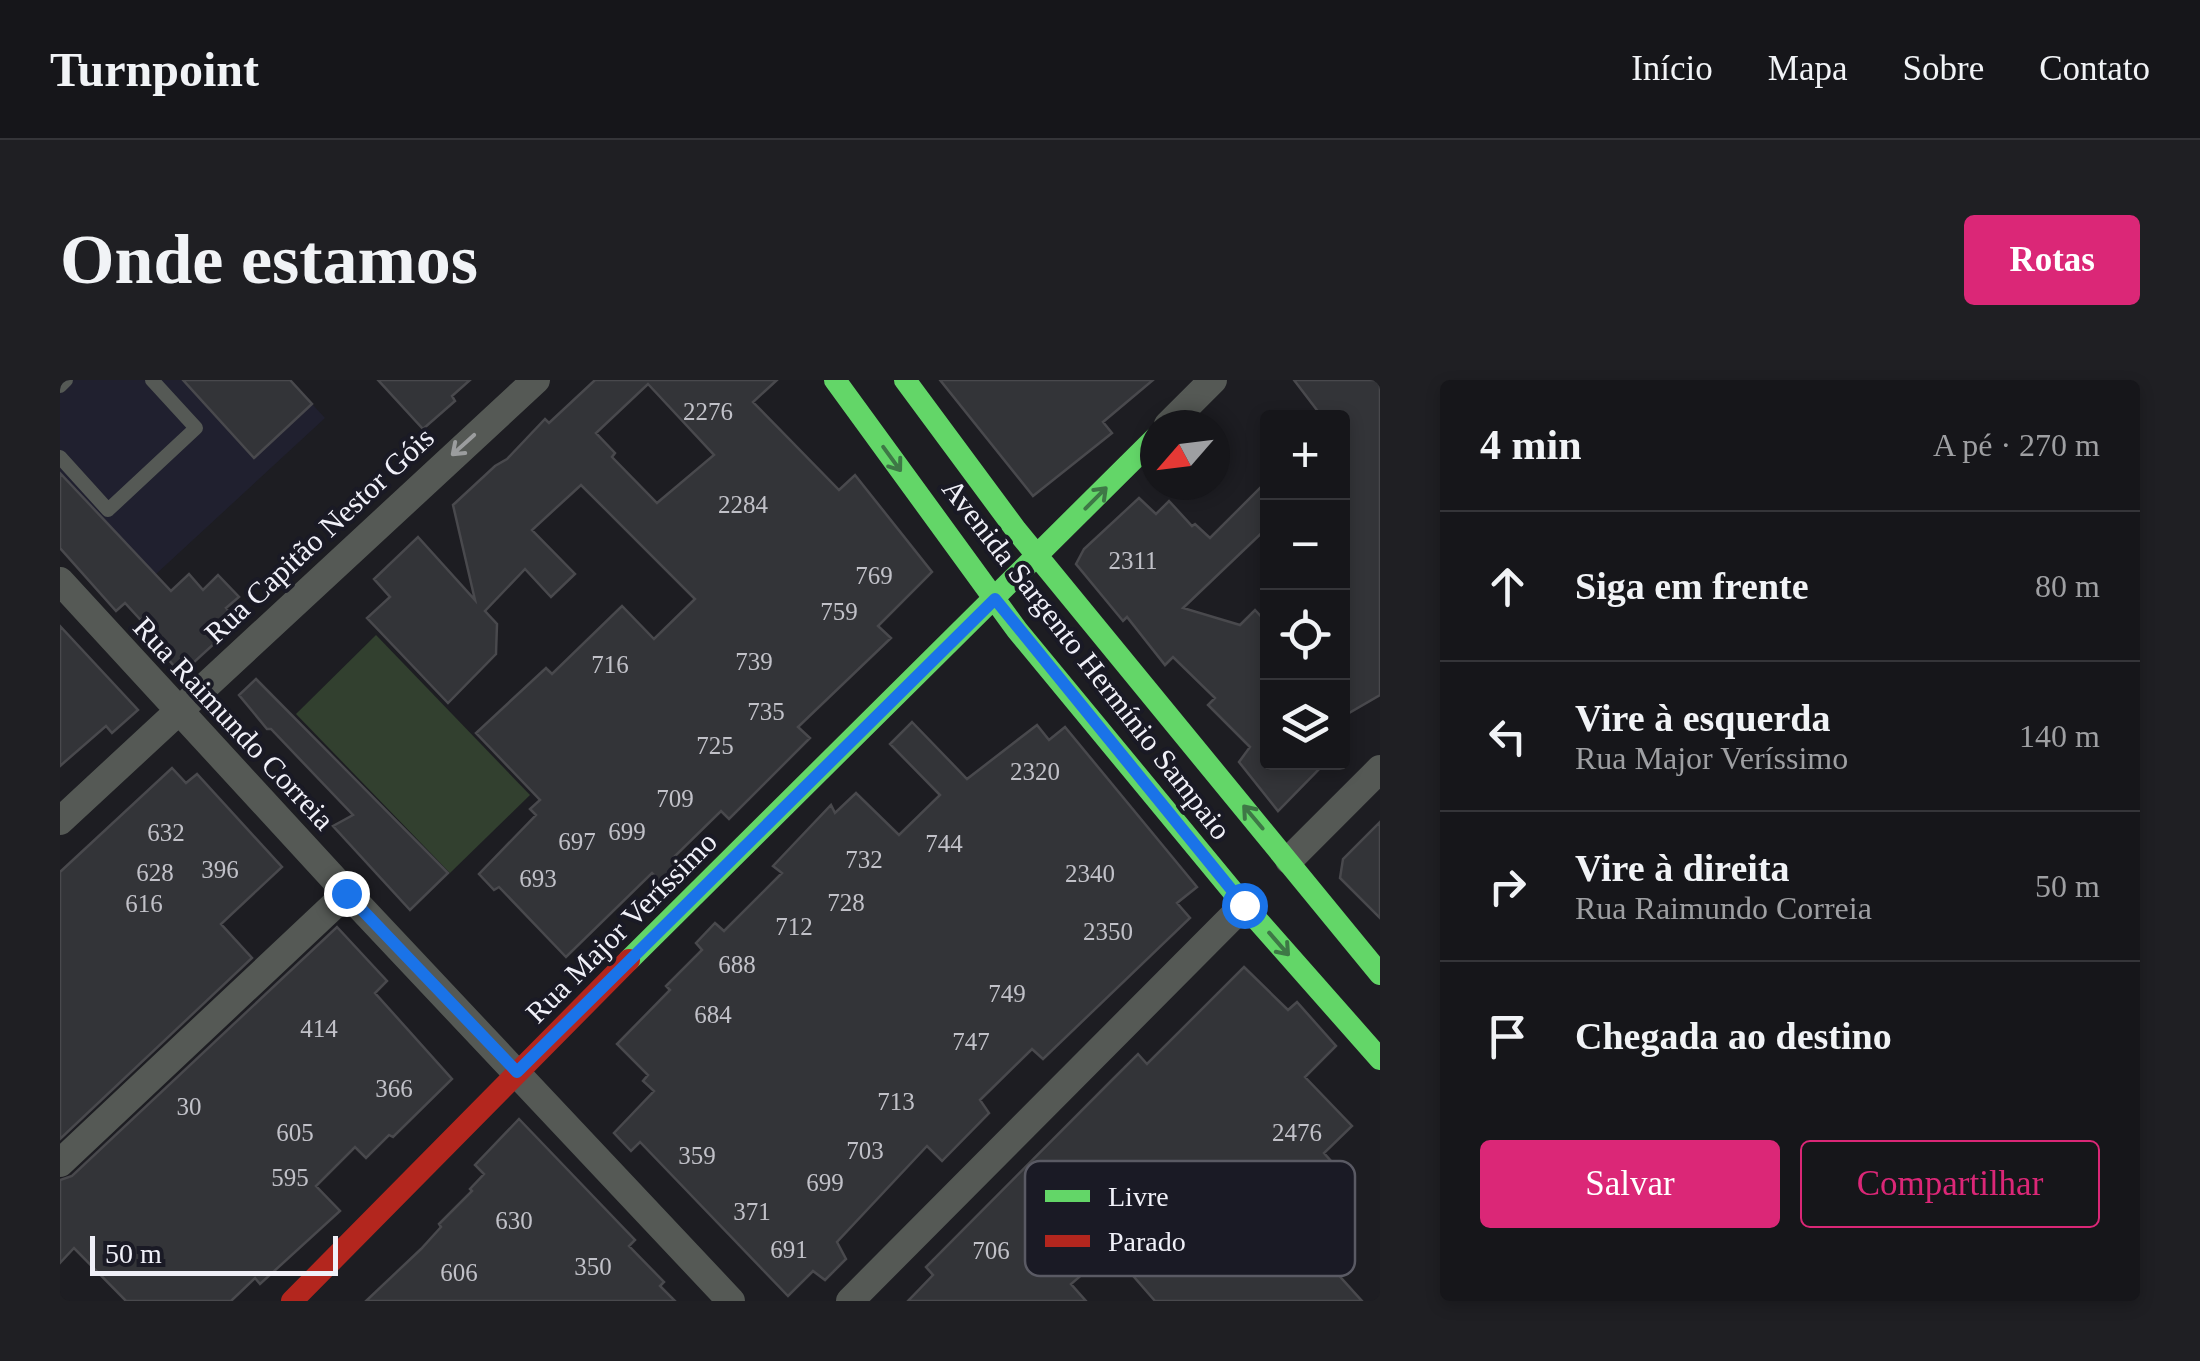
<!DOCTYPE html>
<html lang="pt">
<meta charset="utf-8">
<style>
:root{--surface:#16161a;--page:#1f1f23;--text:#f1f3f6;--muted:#9e9fa2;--line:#353539;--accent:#db2777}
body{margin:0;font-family:"Times New Roman",serif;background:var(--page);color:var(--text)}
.controls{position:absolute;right:30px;top:30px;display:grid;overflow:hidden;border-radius:10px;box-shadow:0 5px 15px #0003}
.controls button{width:90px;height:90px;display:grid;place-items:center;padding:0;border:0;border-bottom:2px solid var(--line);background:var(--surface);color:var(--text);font:50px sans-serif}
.compass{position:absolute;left:1080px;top:30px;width:90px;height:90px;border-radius:50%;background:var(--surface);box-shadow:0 5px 15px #0003;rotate:242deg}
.scale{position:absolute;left:30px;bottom:25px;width:248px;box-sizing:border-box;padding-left:10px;border:5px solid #f0f0f8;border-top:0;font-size:28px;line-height:35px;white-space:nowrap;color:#f0f0f8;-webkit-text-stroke:8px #1a1a25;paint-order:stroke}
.stop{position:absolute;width:30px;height:30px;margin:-22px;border:8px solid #1a73e8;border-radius:50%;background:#fff}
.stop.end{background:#1a73e8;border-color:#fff;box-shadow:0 2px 10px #0008}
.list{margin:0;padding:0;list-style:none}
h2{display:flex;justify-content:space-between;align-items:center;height:130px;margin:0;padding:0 40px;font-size:42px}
h2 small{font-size:32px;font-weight:400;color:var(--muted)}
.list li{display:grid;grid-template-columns:65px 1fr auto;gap:30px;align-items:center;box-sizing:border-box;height:150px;padding:0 40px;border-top:2px solid var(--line)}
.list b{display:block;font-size:38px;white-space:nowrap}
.list p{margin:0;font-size:32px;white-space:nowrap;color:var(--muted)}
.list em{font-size:32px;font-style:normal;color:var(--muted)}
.actions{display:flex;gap:20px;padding:30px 40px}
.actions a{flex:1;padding:22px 0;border:2px solid var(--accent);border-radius:10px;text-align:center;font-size:35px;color:var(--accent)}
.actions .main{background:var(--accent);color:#fff}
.icon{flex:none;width:55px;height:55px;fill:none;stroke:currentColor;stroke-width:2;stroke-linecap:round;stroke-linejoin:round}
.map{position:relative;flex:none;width:1320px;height:921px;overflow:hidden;border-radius:10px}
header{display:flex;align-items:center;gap:60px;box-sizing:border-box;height:140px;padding:0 50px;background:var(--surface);border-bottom:2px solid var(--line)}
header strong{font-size:48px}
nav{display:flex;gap:55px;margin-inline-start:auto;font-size:35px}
.intro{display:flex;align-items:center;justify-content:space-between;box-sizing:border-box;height:240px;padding:0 60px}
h1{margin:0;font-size:70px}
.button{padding:25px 45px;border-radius:10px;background:var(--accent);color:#fff;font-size:35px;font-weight:700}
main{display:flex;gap:60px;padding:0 60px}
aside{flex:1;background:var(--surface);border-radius:10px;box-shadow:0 5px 15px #0003}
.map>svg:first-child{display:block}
</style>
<header>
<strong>Turnpoint</strong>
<nav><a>Início</a><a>Mapa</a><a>Sobre</a><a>Contato</a></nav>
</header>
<div class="intro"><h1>Onde estamos</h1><a class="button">Rotas</a></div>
<main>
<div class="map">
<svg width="1320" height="921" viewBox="0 0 1320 921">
<rect width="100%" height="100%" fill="#1d1d22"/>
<path fill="#20202f" d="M0,0H230L265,38L56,231L0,168Z"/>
<path fill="#32402f" d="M316,255L470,415L390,493L236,334Z"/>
<path fill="#333438" stroke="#49494d" stroke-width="2.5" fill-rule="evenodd" d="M123,0H230L252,24L194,78Z
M318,0H410L392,16L395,21L363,49Z
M535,0H717L693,22L779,110L795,95L872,192L818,246L831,258L738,347L750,358L669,439L661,431L614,477L623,486L604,505L592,493L506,577L439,507L434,510L419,494L476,435L470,429L480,420L416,353L486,288L492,294L562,226L594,259L635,219L521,105L472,150L515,194L491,217L465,189L425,231L437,244L436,274L388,323L307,238L330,217L314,199L358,157L415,220L393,125L435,86L447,79L485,39L489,43ZM588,4L654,75L597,123L552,77L555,73L536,53Z
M880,0H1093L1043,42L1052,53L973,116Z
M1234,0H1320V315L1282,337V38H1263Z
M0,93L111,211L129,194L143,210L158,195L179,217L166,228L178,242L121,294L94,263L98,259L65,223L56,231L0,168Z
M1208,100V147L1123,228L1180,245L1195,230L1208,244V382H1266L1218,431L1179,382L1190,367L1148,325L1155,318L1113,277L1105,285L1067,237L1063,241L1016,184L1024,169L1079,118L1096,134L1109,121L1132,146L1135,144L1150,158Z
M0,246L78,330L52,353L46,346L0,386Z
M196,299L388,493L350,530L273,446L293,435L211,349H207L179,315Z
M852,342L907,399L977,345L989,360L1005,347L1137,507L1117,523L1130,538L983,679L972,669L920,720L929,733L882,781L867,766L777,862L786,879L765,900L753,891L728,916L580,762L571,771L554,753L594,711L583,701L588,695L557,664L610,610L606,606L642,570L636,563L655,543L664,551L722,493L713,486L771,425L775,433L796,413L839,455L880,415L830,364Z
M112,388L126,403L137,394L222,487L161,544L192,578L0,759V492Z
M1320,442V538L1280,498L1283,479Z
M277,547L327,601L315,613L392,699L333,757L329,755L306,778L295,767L256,806L280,831L200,904L195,898L171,921H66L14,868L0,883V800L12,796Z
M1184,587L1228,630L1237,622L1276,666L1245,697L1292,746L1264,773L1271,781L1218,828L1302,921H1095L1068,890L1122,840L1081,792L1025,839L1034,851L1014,867L1032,886L1011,904L1026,921H848L873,895L866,887L1051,701L1078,674L1087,684Z
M459,739L575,860L569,866L604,902L600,906L615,921H306L361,869L381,847L379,844L412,811L410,809L424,794L415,785Z"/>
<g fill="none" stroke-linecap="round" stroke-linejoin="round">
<path stroke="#555955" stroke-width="14" d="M0,6L6,0
M0,77L48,130L136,48L92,0"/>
<path stroke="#555955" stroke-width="28" d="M1108,45L1153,0
M0,201L287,513L671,921
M0,441L476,0
M1229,480L1320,389
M0,783L287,513
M790,921L1184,525"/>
<path stroke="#63d668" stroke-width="22" d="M775,0L957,250L1184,525L1320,679
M845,0L956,150L1320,594
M569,580L1095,58"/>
<path stroke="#b3261e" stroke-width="22" d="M232,921L569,580"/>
</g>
<defs><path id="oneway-shaft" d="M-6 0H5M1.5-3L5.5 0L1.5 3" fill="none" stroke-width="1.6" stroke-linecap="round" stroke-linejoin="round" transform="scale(2.5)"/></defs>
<use stroke="#9b9d9e" href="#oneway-shaft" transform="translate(403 65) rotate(138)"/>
<g stroke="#3e7846">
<use href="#oneway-shaft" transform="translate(832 79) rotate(54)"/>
<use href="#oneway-shaft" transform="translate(1036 118) rotate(-45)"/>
<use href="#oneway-shaft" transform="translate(1193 437) rotate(-130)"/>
<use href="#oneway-shaft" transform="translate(1219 564) rotate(49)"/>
</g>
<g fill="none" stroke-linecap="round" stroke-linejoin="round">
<path stroke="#1a73e8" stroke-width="12" d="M286,513L457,692L935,219L1184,525"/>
</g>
<g text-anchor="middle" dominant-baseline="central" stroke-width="8" stroke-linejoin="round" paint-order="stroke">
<g font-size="25" fill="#c1c1c8">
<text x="648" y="31">2276</text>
<text x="683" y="124">2284</text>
<text x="1073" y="180">2311</text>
<text x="814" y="195">769</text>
<text x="779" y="231">759</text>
<text x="694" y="281">739</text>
<text x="550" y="284">716</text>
<text x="706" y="331">735</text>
<text x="655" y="365">725</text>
<text x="975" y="391">2320</text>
<text x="615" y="418">709</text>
<text x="567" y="451">699</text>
<text x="106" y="452">632</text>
<text x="517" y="461">697</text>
<text x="884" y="463">744</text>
<text x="804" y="479">732</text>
<text x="160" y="489">396</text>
<text x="95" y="492">628</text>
<text x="1030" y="493">2340</text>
<text x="478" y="498">693</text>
<text x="786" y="522">728</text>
<text x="84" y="523">616</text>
<text x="734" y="546">712</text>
<text x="1048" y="551">2350</text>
<text x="677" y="584">688</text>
<text x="947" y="613">749</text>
<text x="653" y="634">684</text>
<text x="259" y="648">414</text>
<text x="911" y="661">747</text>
<text x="334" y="708">366</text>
<text x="836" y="721">713</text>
<text x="129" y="726">30</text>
<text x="235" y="752">605</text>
<text x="1237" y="752">2476</text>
<text x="805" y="770">703</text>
<text x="637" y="775">359</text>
<text x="230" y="797">595</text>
<text x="765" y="802">699</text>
<text x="692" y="831">371</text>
<text x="454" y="840">630</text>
<text x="729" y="869">691</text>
<text x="931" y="870">706</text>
<text x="533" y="886">350</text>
<text x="399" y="892">606</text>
</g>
<g font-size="30" fill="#f0f0f8" stroke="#1a1a25">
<text transform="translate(259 155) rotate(-43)">Rua Capitão Nestor Góis</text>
<text transform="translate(1027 279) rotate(52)">Avenida Sargento Hermínio Sampaio</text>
<text transform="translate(174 343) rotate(47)">Rua Raimundo Correia</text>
<text transform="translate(561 547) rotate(-45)">Rua Major Veríssimo</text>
</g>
</g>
<rect x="965" y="781" width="330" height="115" rx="15" fill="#1a1a25" stroke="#5a5a64" stroke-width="2.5"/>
<rect x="985" y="810" width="45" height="12" fill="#63d668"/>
<rect x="985" y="855" width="45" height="12" fill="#b3261e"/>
<g font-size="28" fill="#f0f0f8">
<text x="1048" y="826">Livre</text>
<text x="1048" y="871">Parado</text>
</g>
</svg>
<div class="controls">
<button>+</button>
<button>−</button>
<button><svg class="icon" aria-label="locate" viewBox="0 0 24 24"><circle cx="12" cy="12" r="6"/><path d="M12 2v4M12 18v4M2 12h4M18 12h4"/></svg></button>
<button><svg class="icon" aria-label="layers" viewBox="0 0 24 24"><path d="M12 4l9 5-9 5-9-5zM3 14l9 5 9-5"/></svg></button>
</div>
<svg class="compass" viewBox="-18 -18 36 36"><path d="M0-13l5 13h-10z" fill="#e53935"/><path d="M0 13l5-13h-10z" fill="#9e9fa2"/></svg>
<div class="scale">50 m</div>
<div class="stop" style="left:1184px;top:525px"></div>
<div class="stop end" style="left:286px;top:513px"></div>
</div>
<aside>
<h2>4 min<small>A pé · 270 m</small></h2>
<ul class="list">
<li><svg class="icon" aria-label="ahead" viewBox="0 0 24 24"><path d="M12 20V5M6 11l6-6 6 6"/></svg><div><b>Siga em frente</b></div><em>80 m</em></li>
<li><svg class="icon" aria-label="left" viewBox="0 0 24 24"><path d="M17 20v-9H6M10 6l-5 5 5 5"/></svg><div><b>Vire à esquerda</b><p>Rua Major Veríssimo</p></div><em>140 m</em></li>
<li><svg class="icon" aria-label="right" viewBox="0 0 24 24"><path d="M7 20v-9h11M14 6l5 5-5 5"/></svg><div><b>Vire à direita</b><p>Rua Raimundo Correia</p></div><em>50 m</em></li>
<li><svg class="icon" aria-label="arrive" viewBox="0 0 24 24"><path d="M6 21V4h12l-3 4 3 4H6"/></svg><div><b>Chegada ao destino</b></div></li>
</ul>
<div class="actions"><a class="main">Salvar</a><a>Compartilhar</a></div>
</aside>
</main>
